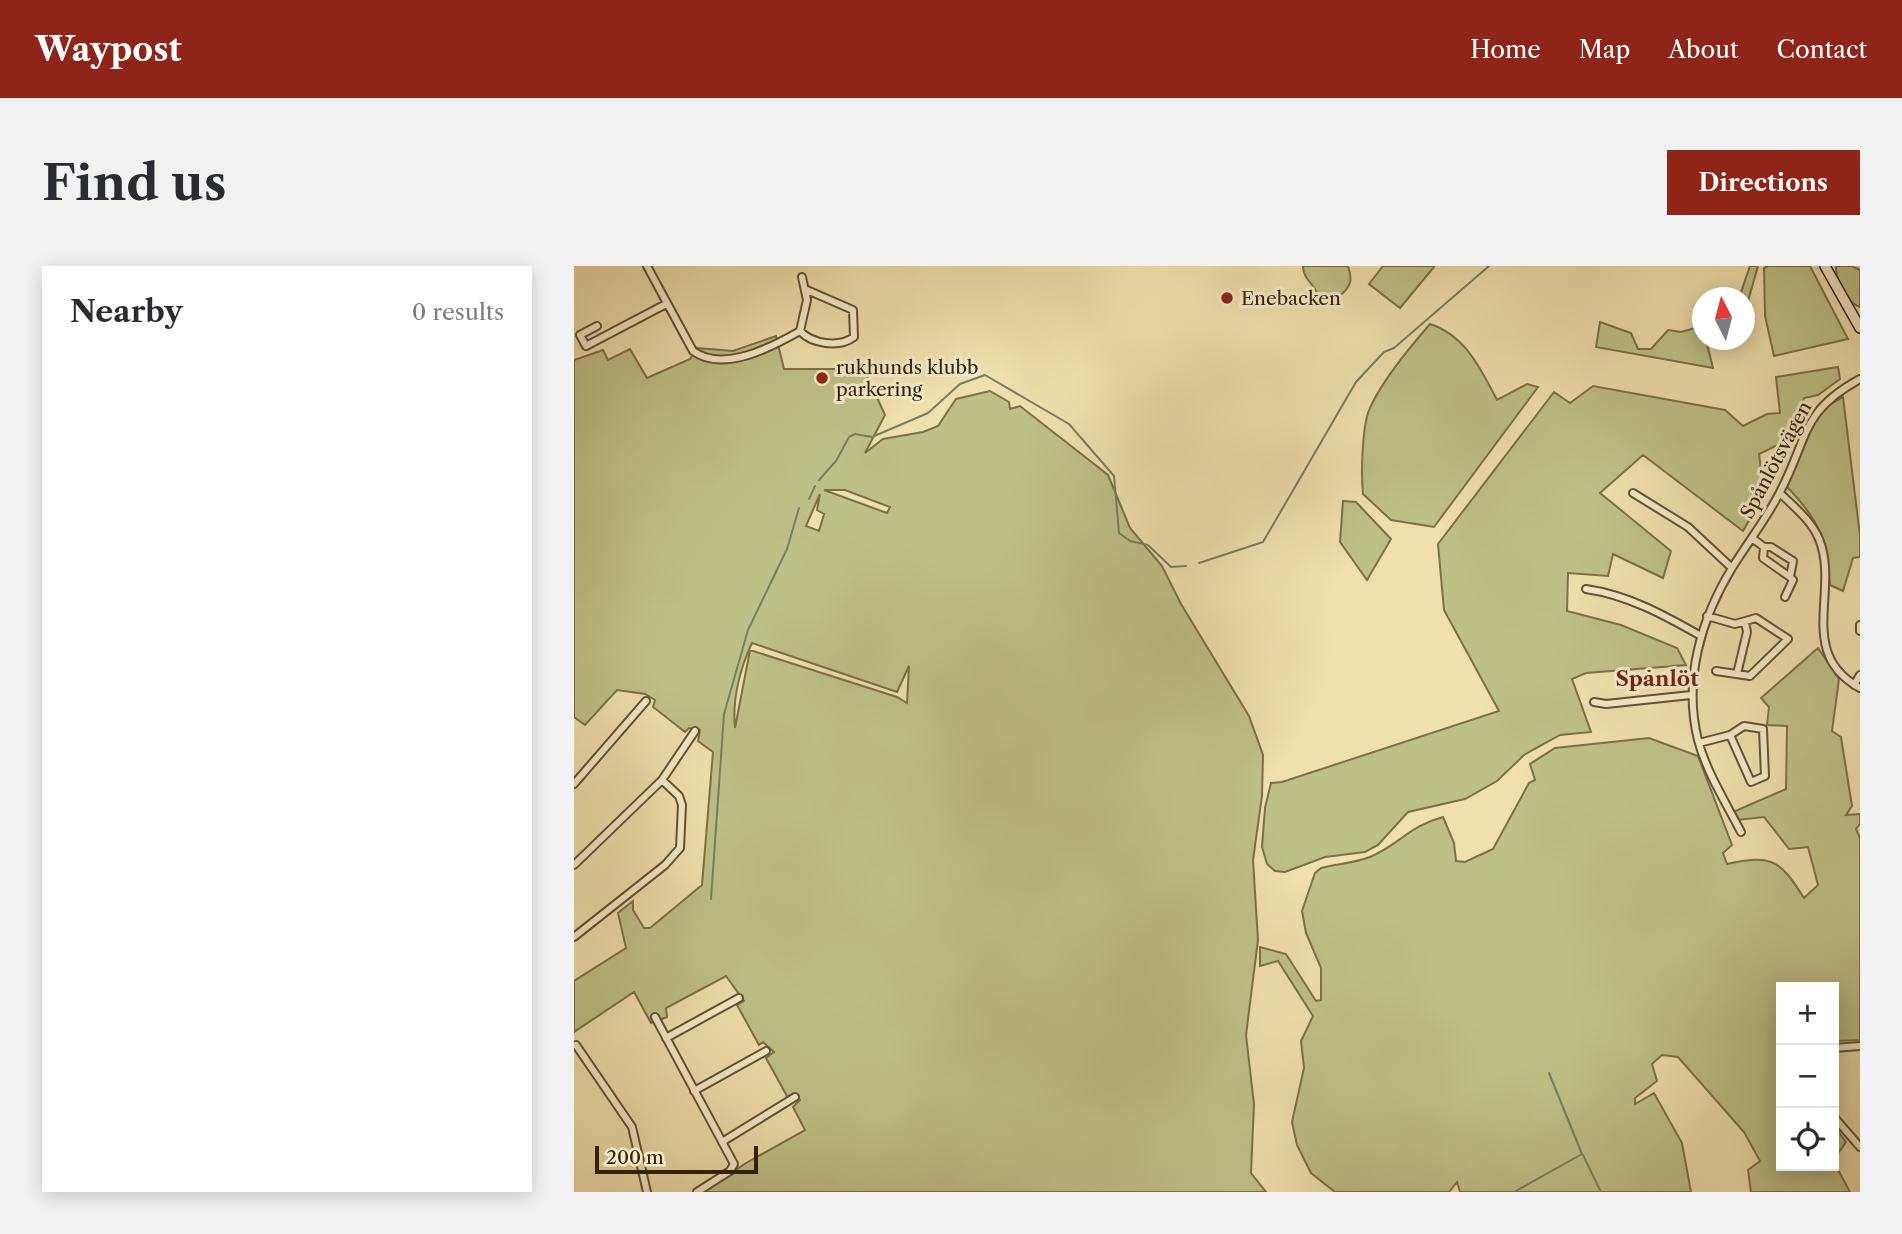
<!DOCTYPE html>
<meta charset="utf-8">
<style>
:root{--surface:#fff;--page:#f2f2f3;--text:#2b2b33;--muted:#7c7c81;--line:#e1e1e2;--accent:#8f2418}
body{margin:0;font-family:"Libre Caslon Text",serif;background:var(--page);color:var(--text)}
.controls{position:absolute;right:21px;bottom:21px;display:grid;overflow:hidden;border-radius:0px;box-shadow:0 4px 18px #0003}
.controls button{width:63px;height:63px;display:grid;place-items:center;padding:0;border:0;border-bottom:2px solid var(--line);background:var(--surface);color:var(--text);font:35px sans-serif}
.compass{position:absolute;left:1118px;top:21px;width:63px;height:63px;border-radius:50%;background:var(--surface);box-shadow:0 4px 18px #0003;rotate:354deg}
.scale{position:absolute;left:21px;bottom:18px;width:163px;box-sizing:border-box;padding-left:7px;border:4px solid #362105;border-top:0;font-size:19px;line-height:24px;white-space:nowrap;color:#362105;-webkit-text-stroke:5px #f5ebc9;paint-order:stroke}
.list{margin:0;padding:0;list-style:none}
h2{display:flex;justify-content:space-between;align-items:center;height:91px;margin:0;padding:0 28px;font-size:30px}
h2 small{font-size:23px;font-weight:400;color:var(--muted)}
.icon{flex:none;width:38px;height:38px;fill:none;stroke:currentColor;stroke-width:2;stroke-linecap:round;stroke-linejoin:round}
.map{position:relative;flex:none;width:1286px;height:926px;overflow:hidden;border-radius:0px}
header{display:flex;align-items:center;gap:42px;box-sizing:border-box;height:98px;padding:0 35px;background:var(--accent);color:#fff}
header strong{font-size:33px}
nav{display:flex;gap:38px;margin-inline-start:auto;font-size:24px}
.intro{display:flex;align-items:center;justify-content:space-between;box-sizing:border-box;height:168px;padding:0 42px}
h1{margin:0;font-size:49px}
.button{padding:18px 32px;border-radius:0px;background:var(--accent);color:#fff;font-size:24px;font-weight:700}
main{display:flex;gap:42px;padding:0 42px}
aside{flex:1;background:var(--surface);border-radius:0px;box-shadow:0 4px 18px #0003}
.map>svg:first-child{display:block}
</style>
<header>
<strong>Waypost</strong>
<nav><a>Home</a><a>Map</a><a>About</a><a>Contact</a></nav>
</header>
<div class="intro"><h1>Find us</h1><a class="button">Directions</a></div>
<main>
<aside>
<h2>Nearby<small>0 results</small></h2>
<ul class="list">
</ul>
</aside>
<div class="map">
<svg width="1286" height="926" viewBox="0 0 1286 926">
<rect width="100%" height="100%" fill="#efe0ac"/>
<filter id="stains"><feTurbulence type="fractalNoise" baseFrequency=".00286" numOctaves="4"/><feColorMatrix values="0 0 0 0 .2 0 0 0 0 .09 0 0 0 0 .02 0 0 0 .5 -.17"/></filter>
<radialGradient id="worn" r=".72"><stop offset=".6" stop-color="#630" stop-opacity="0"/><stop offset="1" stop-color="#630" stop-opacity=".3"/></radialGradient>
<path fill="#bec186" stroke="#7a7146" stroke-width="2" fill-rule="evenodd" d="M729,0H774C778,12 778,19 768,28L744,29C740,18 729,13 729,0Z
M809,0H859L860,1L826,42L795,18Z
M1176,0H1184L1174,35L1166,29Z
M1194,0H1236L1274,73L1200,90L1191,50L1190,2Z
M1262,0H1278L1286,4V41C1274,38 1261,13 1262,0Z
M1026,56L1057,67L1064,83H1077L1094,64L1107,66L1128,60V74H1132L1139,102L1022,81Z
M856,58C891,69 907,103 923,134L953,118L964,121L860,261L817,254L789,228C787,208 788,166 794,147C804,119 836,81 856,58Z
M202,70L210,103H290L311,149L291,187L309,173L349,166L364,160L382,133L416,125L435,136L436,143L446,140L534,209L556,262L588,300L607,338L675,450L689,489L688,530L679,594L684,674L672,769L680,838L677,907L692,926H130L172,897L231,864L219,841L226,834L223,829L214,832L192,792L200,786L189,776L185,779L163,739L170,735L152,710L92,742L93,751L77,757L60,726L0,766V715L52,682L44,647L59,635V644L70,662H76L128,619L139,486L124,475L126,464L115,462L111,466L79,441L81,434L71,428L43,424L11,459L0,451V94L29,84L34,94L56,83L73,112L116,93L123,82L159,85ZM250,224H271L316,241L313,247ZM246,228L243,244L250,248L245,265L232,260ZM178,377L323,426L335,400L333,437L323,431L176,384L161,462C158,434 166,402 178,377Z
M1264,101L1266,113L1244,129L1230,132L1220,171L1185,188L1188,212L1194,221L1169,265L1069,189L1026,227L1097,285L1089,312L1039,288L1034,310L994,307L993,345L1047,359L1103,382L1112,399L1012,407L998,413L1017,466L986,469L950,489L923,515L891,533L834,546L804,579L791,586L751,591L711,606L701,605L693,598L688,581L691,542L697,517L708,516L925,445L870,344L864,278L980,126L996,137L1019,120L1151,144L1169,160L1193,148L1206,147L1202,111Z
M1269,131L1286,270V291L1279,292L1269,325L1256,319C1251,271 1247,256 1213,221L1237,158L1247,143Z
M769,235L782,236L817,273L793,314L766,276Z
M1244,382L1265,413L1258,465L1267,471L1278,540L1272,549L1286,548V558L1282,563L1286,572V774L1260,775V721H1207V900H1260V896L1276,926H1177L1174,904L1186,895L1170,866L1104,791L1088,789L1078,798L1083,815L1061,832V838L1080,827L1108,877L1117,926H886L883,916L875,926H761L737,907L723,879L718,856L730,802L727,775L739,750L704,695L686,700V681L712,688L742,735L747,734V702L732,667L728,645L741,607L747,602C762,598 781,597 796,591C825,579 835,560 869,551L880,577L882,595L891,596L919,583L955,517L961,514L956,498L981,482L1075,472L1124,490L1158,579L1149,587L1153,598C1198,588 1206,594 1230,632L1244,619L1234,581L1215,583L1190,551L1163,554L1159,546L1212,523L1213,460L1193,459L1195,441L1187,432Z
M1260,860L1272,876L1260,893Z"/>
<g fill="none" stroke-linecap="round" stroke-linejoin="round">
<path stroke="#727f69" stroke-width="2" d="M245,214L262,195L275,171L281,168L298,171L354,147L386,118L411,109L495,158L540,210L545,267L556,275L574,279L597,301L612,300
M235,233L241,220
M625,297L689,276L782,116L810,86L820,82L915,0
M137,633L150,448L174,364L213,283L225,242
M1009,889L1027,926
M940,926L1008,888L975,807"/>
<defs>
<path id="street" d="M73,0L119,85C149,107 198,81 226,65L233,34L228,11
M23,60L6,69L12,80L92,38
M226,65C238,78 265,82 280,71L279,44L233,24
M1059,227L1114,261L1158,302
M1206,227C1220,241 1237,254 1245,273C1266,324 1222,387 1286,422
M1178,272L1190,281L1189,292L1216,311L1219,295L1197,281H1190
M1012,323C1054,329 1090,349 1127,370
M1211,331L1219,314L1216,311
M1133,350L1161,358L1182,352L1214,373L1176,410L1142,405
M1286,359V365
M1163,408L1173,366L1171,356
M1280,419L1286,409
M1020,436L1032,438L1117,429
M1125,477L1156,469L1170,460L1189,463L1191,510L1177,516L1156,469
M0,518L72,435
M1167,566C1152,537 1132,505 1124,474C1109,414 1127,353 1158,302C1174,276 1193,252 1206,226C1235,171 1226,146 1286,113
M0,599L88,514L121,465
M0,671L91,599L106,582L108,539L105,530L88,514
M81,751L160,898L156,905L123,926
M92,772L165,732
M2,779L58,861L73,926
M1260,782L1286,780
M120,825L192,785
M1260,851L1286,881
M148,876L221,831"/>
<path id="secondary" d="M1251,0L1286,62"/>
</defs>
<use href="#street" stroke="#64512f" stroke-width="10"/>
<use href="#secondary" stroke="#362105" stroke-width="12"/>
<use href="#street" stroke="#f5ebc9" stroke-width="6"/>
<use href="#secondary" stroke="#f5ebc9" stroke-width="9"/>
</g>
<g fill="#8f2418" stroke="#f5ebc9" stroke-width="2.5">
<circle cx="653" cy="32" r="7"/>
<circle cx="248" cy="112" r="7"/>
</g>
<g text-anchor="middle" dominant-baseline="central" stroke-width="6" stroke-linejoin="round" paint-order="stroke">
<g font-size="19" fill="#362105" stroke="#f5ebc9" text-anchor="start">
<text x="667" y="32">Enebacken</text>
<text x="262" y="101">rukhunds klubb<tspan x="262" dy="22">parkering</tspan></text>
</g>
<g font-size="19" fill="#362105" stroke="#f5ebc9">
<text transform="translate(1202 194) rotate(-62)">Spånlötsvägen</text>
</g>
<g font-size="21" font-weight="bold" fill="#7a1f14" stroke="#f5ebc9">
<text x="1083" y="412">Spånlöt</text>
</g>
</g>
<rect width="100%" height="100%" filter="url(#stains)"/>
<rect width="100%" height="100%" fill="url(#worn)"/>
</svg>
<div class="controls">
<button>+</button>
<button>−</button>
<button><svg class="icon" aria-label="locate" viewBox="0 0 24 24"><circle cx="12" cy="12" r="6"/><path d="M12 2v4M12 18v4M2 12h4M18 12h4"/></svg></button>
</div>
<svg class="compass" viewBox="-18 -18 36 36"><path d="M0-13l5 13h-10z" fill="#e53935"/><path d="M0 13l5-13h-10z" fill="#7c7c81"/></svg>
<div class="scale">200 m</div>
</div>
</main>
